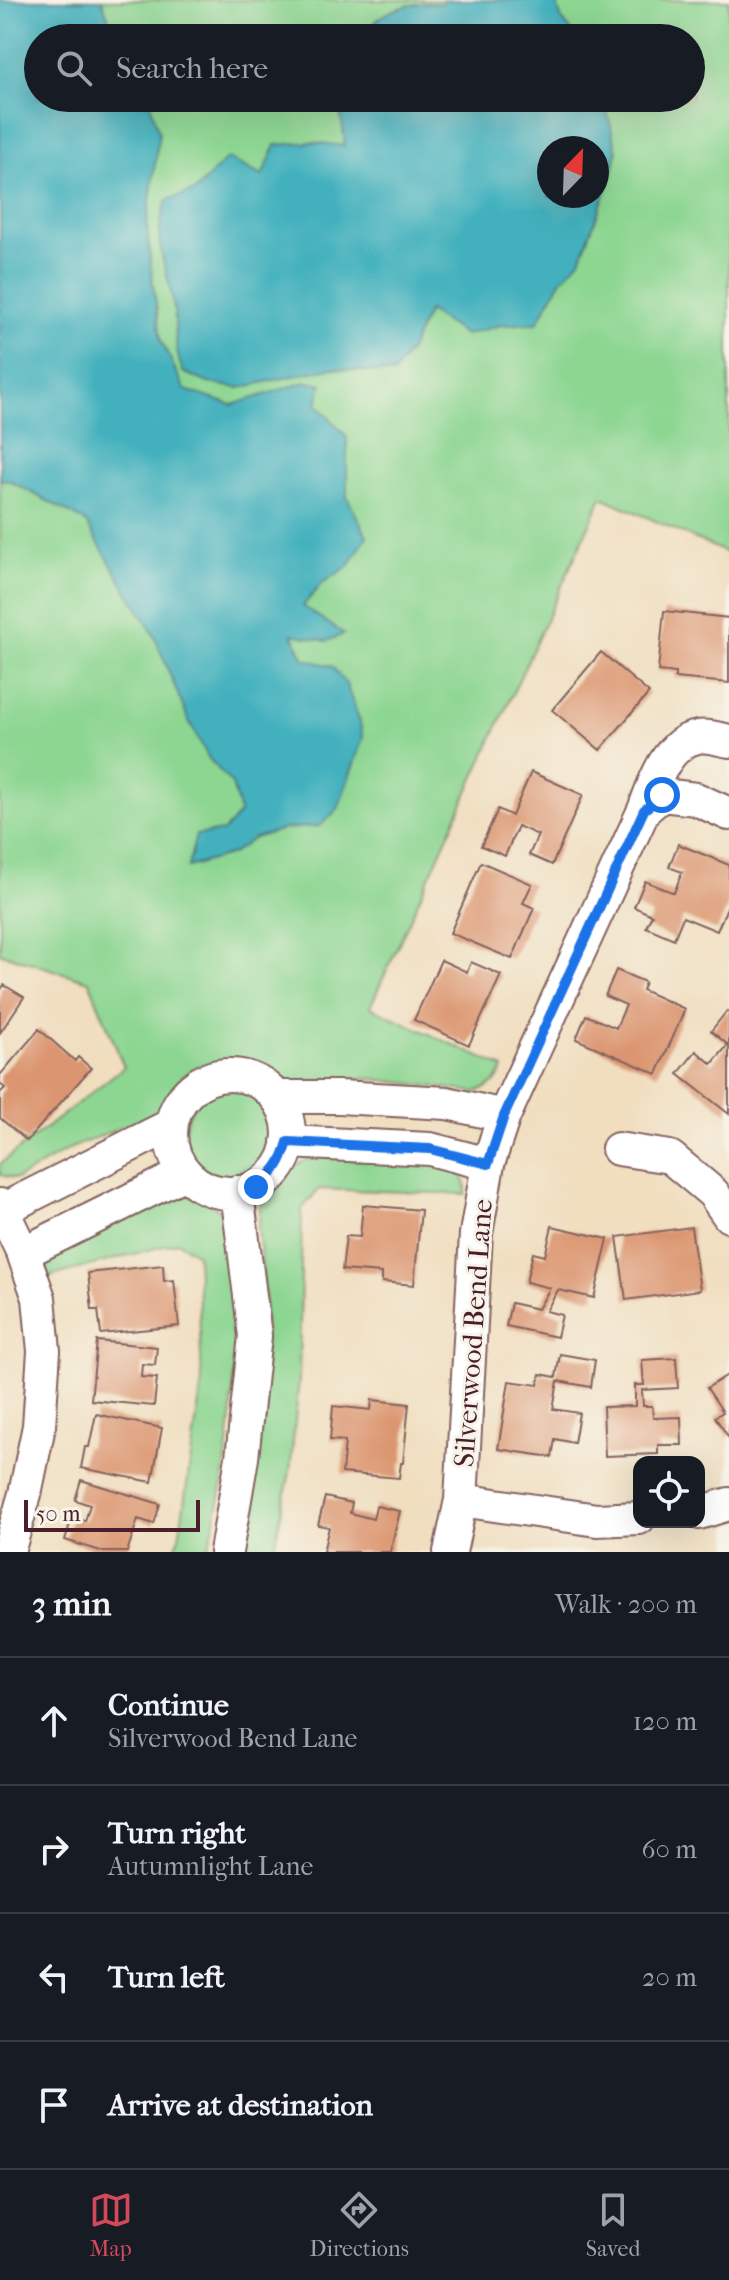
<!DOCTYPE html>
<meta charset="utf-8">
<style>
:root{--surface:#171b24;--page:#242831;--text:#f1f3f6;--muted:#9ea1a6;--line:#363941;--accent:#d1495b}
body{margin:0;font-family:"IM FELL French Canon",serif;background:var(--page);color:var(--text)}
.controls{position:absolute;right:24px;bottom:24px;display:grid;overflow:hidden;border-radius:16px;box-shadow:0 8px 32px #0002}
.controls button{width:72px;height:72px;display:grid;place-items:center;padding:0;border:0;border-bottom:2px solid var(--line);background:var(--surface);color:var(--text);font:40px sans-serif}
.compass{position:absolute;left:537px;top:136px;width:72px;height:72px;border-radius:50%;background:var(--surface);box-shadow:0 8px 32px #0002;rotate:23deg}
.scale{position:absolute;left:24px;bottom:20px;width:176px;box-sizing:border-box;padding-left:8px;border:4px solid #4a1f2b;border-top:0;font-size:22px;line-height:28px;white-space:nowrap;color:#4a1f2b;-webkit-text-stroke:6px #f7f3e8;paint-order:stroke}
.stop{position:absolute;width:24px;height:24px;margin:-18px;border:6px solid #1a73e8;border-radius:50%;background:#fff}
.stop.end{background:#1a73e8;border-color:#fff;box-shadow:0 2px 8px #0008}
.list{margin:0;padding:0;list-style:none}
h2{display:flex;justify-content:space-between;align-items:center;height:104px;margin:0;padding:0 32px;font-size:34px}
h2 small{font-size:26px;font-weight:400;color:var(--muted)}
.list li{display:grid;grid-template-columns:52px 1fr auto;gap:24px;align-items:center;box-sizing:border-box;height:128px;padding:0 32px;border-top:2px solid var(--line)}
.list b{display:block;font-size:30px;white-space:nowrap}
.list p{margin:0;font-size:26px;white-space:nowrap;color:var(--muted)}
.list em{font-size:26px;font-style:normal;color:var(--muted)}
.icon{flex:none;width:44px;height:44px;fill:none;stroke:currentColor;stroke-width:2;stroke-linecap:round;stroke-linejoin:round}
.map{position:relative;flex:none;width:729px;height:1552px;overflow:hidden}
.search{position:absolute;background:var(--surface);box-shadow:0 8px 32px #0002;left:24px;right:24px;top:24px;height:88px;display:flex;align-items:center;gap:20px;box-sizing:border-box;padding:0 28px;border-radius:44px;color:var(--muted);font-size:30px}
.sheet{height:616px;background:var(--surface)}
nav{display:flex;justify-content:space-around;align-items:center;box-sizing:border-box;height:112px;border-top:2px solid var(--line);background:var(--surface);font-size:22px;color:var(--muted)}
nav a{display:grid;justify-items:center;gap:4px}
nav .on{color:var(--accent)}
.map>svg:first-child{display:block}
</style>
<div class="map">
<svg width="729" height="1552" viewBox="0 0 729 1552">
<rect width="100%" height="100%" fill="#f7f3e8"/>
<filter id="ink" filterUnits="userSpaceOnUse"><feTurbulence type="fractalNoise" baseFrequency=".0125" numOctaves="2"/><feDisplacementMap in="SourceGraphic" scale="16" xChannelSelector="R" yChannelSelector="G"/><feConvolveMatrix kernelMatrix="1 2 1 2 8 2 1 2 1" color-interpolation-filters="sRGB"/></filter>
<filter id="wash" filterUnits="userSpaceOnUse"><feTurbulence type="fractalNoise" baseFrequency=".006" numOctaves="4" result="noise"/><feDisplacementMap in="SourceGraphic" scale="32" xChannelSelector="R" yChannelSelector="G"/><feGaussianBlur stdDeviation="1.8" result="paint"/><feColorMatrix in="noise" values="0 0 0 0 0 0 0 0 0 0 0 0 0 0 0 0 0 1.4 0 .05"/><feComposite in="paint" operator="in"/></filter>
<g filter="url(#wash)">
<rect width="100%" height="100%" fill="#f0debf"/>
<path fill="#8dd692" stroke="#6c7a5e" stroke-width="2" fill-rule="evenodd" d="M0,0H729V554L602,497L370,1007L504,1068C497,1082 491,1088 475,1092L366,1078L289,1082L257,1066L237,1061H216L196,1067L182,1077L156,1113L71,1148L17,1179L0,1175V1164L124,1067L89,981L0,953ZM38,38H691V98H38ZM549,148H597V196H549Z
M185 1133a45 45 0 1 1 90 0a45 45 0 1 1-90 0Z
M313,1156L450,1165C462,1174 467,1179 466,1194L319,1189L302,1209L299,1380L290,1472L273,1552H238L257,1468L264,1380L265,1296L258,1227L261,1204L295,1166Z
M169,1191C189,1194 218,1201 227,1220C235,1235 232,1257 233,1274C238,1366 232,1463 207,1552H174L179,1538L202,1382L197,1254L178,1242L45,1278L43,1265L50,1251Z"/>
<path fill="#42b1bd" stroke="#466874" stroke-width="2" fill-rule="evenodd" d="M0,0H102L115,38H38V98L149,99L159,133L147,223L151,269L161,340L185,390L232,405L305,382L322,384L317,404L347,437V497L367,536L349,566L321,584L303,606L344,634L327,641L292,634L304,659L332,666L346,684L360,722L363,738L338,809L320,826L285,829L254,838L232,854L188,867L196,835L224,831L240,813L232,784L209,759L188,719L154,635L85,521L8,480H0Z
M443,0H556L561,18L577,38H364C375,10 415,0 442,4Z
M342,98H604L617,152L612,176L580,260L562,279L537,323L501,325L465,335L428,311L410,350L393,374L330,368L239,388L208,383L183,372C173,346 177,336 174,310C169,265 149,247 167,200L195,191L227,158L262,176L276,145L313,142L344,146C346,128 337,115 342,98ZM597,148V196H549V148Z"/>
<g id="blocks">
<path fill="#db956f" d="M664,611L729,618V683L675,678V673L658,671Z
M601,652L649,693L600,750L552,710Z
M531,772L583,795L552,865L529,855L538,835L518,826L505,856L481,846L498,809L512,816Z
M678,844L729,865V903L717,931L683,917L674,939L646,927L652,915L634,907L645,881L674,893L682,872L669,867Z
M481,862L532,884L523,903L534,908L512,959L450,933Z
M441,960L467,972L471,962L501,975L469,1045L414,1020Z
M616,970L645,982L642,990L685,1009L657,1074L576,1039L586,1015L616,1028L626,1005L605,996Z
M4,985L24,997L0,1033V991Z
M727,1011L729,1013V1114L678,1074L696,1051L712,1064L728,1045L711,1031Z
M39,1029L75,1061L78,1057L91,1068L27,1141L0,1118V1093L5,1088L0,1084V1075Z
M363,1205L421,1210L414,1285L382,1282V1273L342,1270L346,1236L360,1237Z
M552,1226L608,1239L594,1298L558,1290L546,1311L562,1315L557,1337L506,1326L511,1303L538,1309L550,1288L526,1282L533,1253L545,1256Z
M691,1227L700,1290L626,1300L617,1237Z
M163,1265L164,1281L174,1280L179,1326L101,1334L98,1310H92L88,1273Z
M97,1341L157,1347L155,1365L142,1364L141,1377L157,1378L154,1406L91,1400Z
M560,1354L595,1360L591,1387L558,1381L553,1409L579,1413L574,1443L555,1439L552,1457L498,1449L509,1381L538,1385L540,1374L556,1377Z
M676,1358L678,1388L642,1390L643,1406H652L653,1418L681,1417L682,1445H658V1454L605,1456L603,1407L635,1406V1385H644L642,1360Z
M729,1374V1438L715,1417L723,1412L707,1388Z
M372,1400L409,1404L403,1463H401L399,1478L342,1473L345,1441L330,1440L333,1406L371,1410Z
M96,1414L162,1428L152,1482L81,1468L85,1447H89Z
M81,1480L160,1504L154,1524L138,1519L127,1552H104L65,1540L72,1517L85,1521L90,1505L75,1500Z
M325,1497L352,1503L350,1513L373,1519L376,1506L400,1511L390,1552H323L329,1527L318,1525Z"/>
</g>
</g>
<g filter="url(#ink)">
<use href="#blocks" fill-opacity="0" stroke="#84625f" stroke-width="2"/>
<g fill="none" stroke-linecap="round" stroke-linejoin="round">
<defs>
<path id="minor" d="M644,810L662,795L696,799L729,814
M171 1134a59 59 0 1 1 118 0a59 59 0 1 1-118 0Z
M276,1097H339L447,1103L504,1116
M288,1142L430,1149L488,1164
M618,1149L670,1157L713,1193L729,1216
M0,1205L23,1253L39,1298L44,1351L39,1426L25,1494L8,1552
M4,1209L171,1125
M23,1253L185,1173
M461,1500L597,1520L639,1518
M699,1513L729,1504
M226,1552L242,1458L255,1336L237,1192
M450,1552L461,1500L476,1234L488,1164L504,1116L644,810C653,786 666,742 698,737C707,735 720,739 729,741"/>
</defs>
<use href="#minor" stroke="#84625f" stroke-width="36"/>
<use href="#minor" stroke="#fff" stroke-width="32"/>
</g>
</g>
<g fill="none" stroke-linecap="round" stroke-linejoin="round" filter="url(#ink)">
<path stroke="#1a73e8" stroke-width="10" d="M256,1187C274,1174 282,1163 288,1142L430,1149L488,1164L504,1116L644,810L662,795"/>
</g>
<g text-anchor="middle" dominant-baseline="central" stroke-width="6" stroke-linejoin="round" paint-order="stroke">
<g font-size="28" fill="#4a1f2b" stroke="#f7f3e8">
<text transform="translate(473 1333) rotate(-86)">Silverwood Bend Lane</text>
</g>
</g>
</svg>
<div class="controls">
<button><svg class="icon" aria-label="locate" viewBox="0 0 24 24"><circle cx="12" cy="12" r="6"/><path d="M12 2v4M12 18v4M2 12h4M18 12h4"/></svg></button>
</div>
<svg class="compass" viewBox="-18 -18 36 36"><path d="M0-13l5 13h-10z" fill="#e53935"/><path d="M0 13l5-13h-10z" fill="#9ea1a6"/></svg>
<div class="scale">50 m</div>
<div class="stop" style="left:662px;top:795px"></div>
<div class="stop end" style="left:256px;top:1187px"></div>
<div class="search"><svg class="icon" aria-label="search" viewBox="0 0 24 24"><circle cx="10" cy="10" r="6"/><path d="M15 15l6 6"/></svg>Search here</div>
</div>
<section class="sheet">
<h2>3 min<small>Walk · 200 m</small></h2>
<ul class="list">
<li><svg class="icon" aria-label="ahead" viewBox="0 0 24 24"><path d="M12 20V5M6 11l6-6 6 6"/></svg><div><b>Continue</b><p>Silverwood Bend Lane</p></div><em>120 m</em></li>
<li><svg class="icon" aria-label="right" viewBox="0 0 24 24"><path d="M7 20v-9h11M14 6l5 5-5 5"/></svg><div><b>Turn right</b><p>Autumnlight Lane</p></div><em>60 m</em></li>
<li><svg class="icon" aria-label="left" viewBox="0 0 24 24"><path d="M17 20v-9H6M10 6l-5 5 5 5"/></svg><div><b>Turn left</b></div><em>20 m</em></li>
<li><svg class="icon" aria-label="arrive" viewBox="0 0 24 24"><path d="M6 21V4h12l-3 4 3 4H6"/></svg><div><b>Arrive at destination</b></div></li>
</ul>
</section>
<nav>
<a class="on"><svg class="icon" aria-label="map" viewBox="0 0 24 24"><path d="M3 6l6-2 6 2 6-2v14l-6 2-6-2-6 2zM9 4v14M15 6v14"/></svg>Map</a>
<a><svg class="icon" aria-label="directions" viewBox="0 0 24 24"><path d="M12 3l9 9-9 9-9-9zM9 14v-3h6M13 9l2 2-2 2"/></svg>Directions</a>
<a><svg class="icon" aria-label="saved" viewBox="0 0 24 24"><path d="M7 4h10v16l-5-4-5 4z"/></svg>Saved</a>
</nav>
